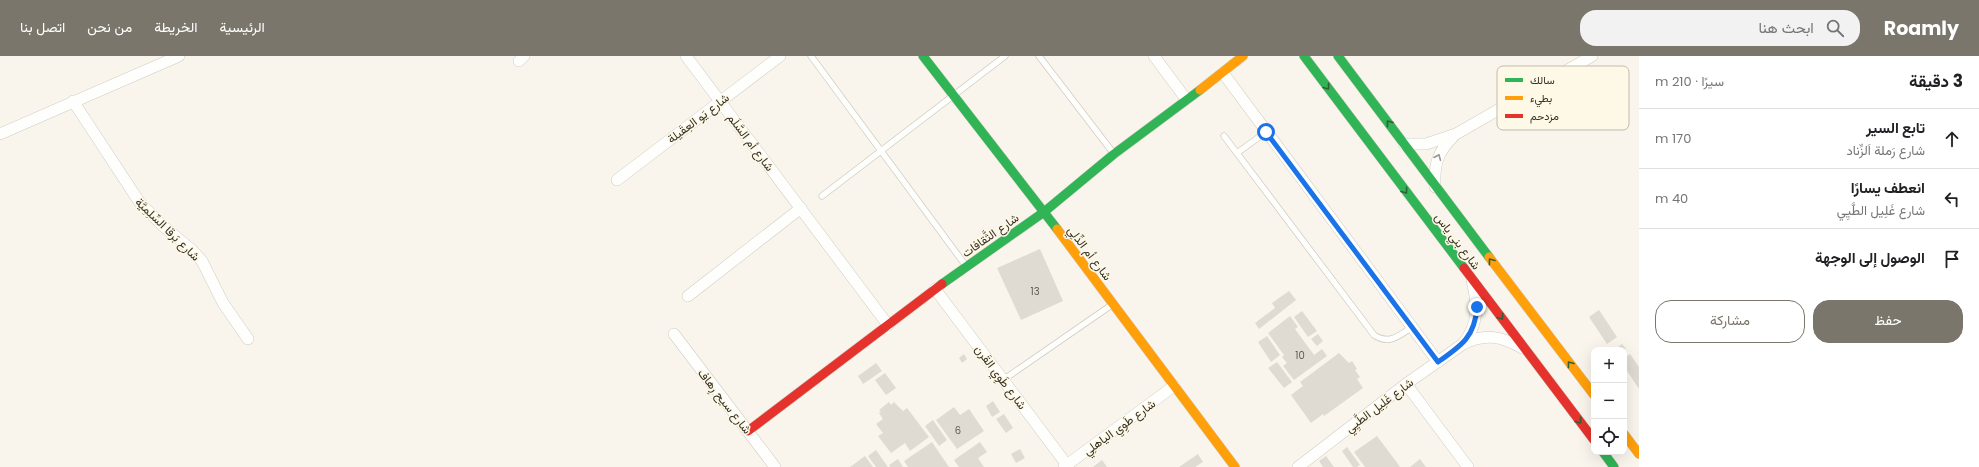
<!DOCTYPE html>
<html lang="ar">
<meta charset="utf-8">
<style>
:root{--surface:#fff;--page:#f2f2f2;--text:#202124;--muted:#757577;--line:#e0e0e0;--accent:#7a766b}
body{margin:0;font-family:Poppins,Vazirmatn,sans-serif;background:var(--page);color:var(--text);direction:rtl}
.controls{position:absolute;right:12px;bottom:12px;display:grid;overflow:hidden;border-radius:8px;box-shadow:0 4px 16px #0002}
.controls button{width:36px;height:36px;display:grid;place-items:center;padding:0;border:0;border-bottom:1px solid var(--line);background:var(--surface);color:var(--text);font:20px sans-serif}
.stop{position:absolute;width:12px;height:12px;margin:-9px;border:3px solid #1a73e8;border-radius:50%;background:#fff}
.stop.end{background:#1a73e8;border-color:#fff;box-shadow:0 1px 4px #0008}
.list{margin:0;padding:0;list-style:none}
h2{display:flex;justify-content:space-between;align-items:center;height:52px;margin:0;padding:0 16px;font-size:17px}
h2 small{font-size:13px;font-weight:400;color:var(--muted)}
.list li{display:grid;grid-template-columns:26px 1fr auto;gap:12px;align-items:center;box-sizing:border-box;height:60px;padding:0 16px;border-top:1px solid var(--line)}
.list b{display:block;font-size:15px;white-space:nowrap}
.list p{margin:0;font-size:13px;white-space:nowrap;color:var(--muted)}
.list em{font-size:13px;font-style:normal;color:var(--muted)}
.actions{display:flex;gap:8px;padding:12px 16px}
.actions a{flex:1;padding:9px 0;border:1px solid var(--accent);border-radius:16px;text-align:center;font-size:14px;color:var(--accent)}
.actions .main{background:var(--accent);color:#fff}
.icon{flex:none;width:22px;height:22px;fill:none;stroke:currentColor;stroke-width:2;stroke-linecap:round;stroke-linejoin:round}
.map{position:relative;flex:none;width:1639px;height:411px;overflow:hidden;direction:ltr}
header{display:flex;align-items:center;gap:24px;box-sizing:border-box;height:56px;padding:0 20px;background:var(--accent);color:#fff}
header strong{font-size:19px}
nav{display:flex;gap:22px;margin-inline-start:auto;font-size:14px}
.search{width:280px;height:36px;background:var(--page);display:flex;align-items:center;gap:10px;box-sizing:border-box;padding:0 14px;border-radius:16px;color:var(--muted);font-size:15px}
main{display:flex}
aside{flex:1;background:var(--surface)}
.map>svg:first-child{display:block}
</style>
<header>
<strong>Roamly</strong>
<div class="search"><svg class="icon" aria-label="search" viewBox="0 0 24 24"><circle cx="10" cy="10" r="6"/><path d="M15 15l6 6"/></svg>ابحث هنا</div>
<nav><a>الرئيسية</a><a>الخريطة</a><a>من نحن</a><a>اتصل بنا</a></nav>
</header>
<main>
<aside>
<h2>3 دقيقة<small>سيرًا · 210 m</small></h2>
<ul class="list">
<li><svg class="icon" aria-label="ahead" viewBox="0 0 24 24"><path d="M12 20V5M6 11l6-6 6 6"/></svg><div><b>تابع السير</b><p>شارع رَملة اَلزِّناد</p></div><em>170 m</em></li>
<li><svg class="icon" aria-label="left" viewBox="0 0 24 24"><path d="M17 20v-9H6M10 6l-5 5 5 5"/></svg><div><b>انعطف يسارًا</b><p>شارع غَلِيل الطَّيِي</p></div><em>40 m</em></li>
<li><svg class="icon" aria-label="arrive" viewBox="0 0 24 24"><path d="M6 21V4h12l-3 4 3 4H6"/></svg><div><b>الوصول إلى الوجهة</b></div></li>
</ul>
<div class="actions"><a class="main">حفظ</a><a>مشاركة</a></div>
</aside>
<div class="map">
<svg width="1639" height="411" viewBox="0 0 1639 411">
<rect width="100%" height="100%" fill="#f9f5ec"/>
<path fill="#dfdbd2" d="M1040,193L1063,245L1021,264L997,212Z
M1289,235L1296,244L1259,273L1255,267L1275,252L1272,247Z
M1599,254L1617,281L1607,288L1589,261Z
M1302,255L1317,275L1308,281L1294,261Z
M1290,260L1298,271L1295,273L1314,299L1322,293L1327,300L1294,324L1283,310L1287,307L1282,301L1284,299L1268,277Z
M1318,278L1323,285L1317,290L1311,283Z
M1267,280L1280,299L1271,306L1258,286Z
M1622,288L1626,293L1614,294Z
M1339,297L1349,307L1352,305L1357,313L1355,314L1360,321L1357,323L1363,332L1324,360L1323,358L1311,367L1291,339L1303,330L1300,326Z
M964,298L967,303L962,307L959,302Z
M1630,298L1639,311V333L1624,310V302Z
M1277,306L1292,326L1284,332L1268,312Z
M876,307L882,315L863,328L858,320Z
M885,317L896,332L886,339L875,324Z
M993,345L1000,356L992,361L986,350Z
M889,346L891,349L894,346L903,355L907,352L929,381L910,395L905,387L891,397L878,380L883,377L876,368L883,363L879,357L881,355L879,354Z
M954,351L960,359L969,353L984,375L957,393L936,364Z
M1004,358L1013,372L1006,377L996,363Z
M933,364L947,384L939,390L925,370Z
M1377,380L1398,408L1400,411H1365L1354,396Z
M932,386L949,411H908L904,405Z
M980,386L987,396L978,402L984,411H959L954,404Z
M1347,391L1360,409L1357,411H1353L1342,395Z
M1020,393L1025,402L1016,407L1011,398Z
M876,394L888,411H876L868,400Z
M1198,398L1203,406L1195,411H1179Z
M865,400L873,411H850Z
M1326,400L1334,411H1323L1319,405Z
M898,403L903,411H890L889,409Z
M1420,403L1426,411H1410Z
M1102,404L1107,411H1093Z"/>
<g fill="none" stroke-linecap="round" stroke-linejoin="round">
<defs>
<path id="lane" d="M811,0L966,210
M1039,0L1114,98
M1224,80L1374,279C1389,289 1399,280 1412,271
M1237,97L1266,76
M822,140L1005,0
M1003,324L1113,248"/>
<path id="street" d="M686,0L888,269
M1154,0L1186,43
M519,5L524,0
M1223,17L1438,306
M73,45L140,147L163,170L192,194L202,205L223,247L248,283
M0,78L179,0
M1404,88H1426L1456,78L1592,0
M617,124L780,0
M1435,131C1434,110 1437,96 1453,81
M935,233L1067,409
M688,240L801,152
M674,278L775,411
M1463,288C1479,268 1478,249 1472,225
M1406,328L1468,411
M1064,411L1174,330
M1298,411L1406,328L1463,288C1485,277 1501,280 1522,292"/>
<path id="fast" d="M923,0L1057,173
M1304,0L1464,212
M1338,0L1489,201
M942,228L1044,156L1114,98L1200,34
M1603,396L1614,411"/>
<path id="slow" d="M1200,34L1243,0
M1057,173L1235,411
M1489,201L1594,339
M1624,378L1639,398"/>
<path id="jam" d="M1464,212L1594,384
M748,375L942,228"/>
</defs>
<use href="#lane" stroke="#d0ccc3" stroke-width="7"/>
<use href="#street" stroke="#d0ccc3" stroke-width="12"/>
<use href="#fast" stroke="#d0ccc3" stroke-width="10"/>
<use href="#slow" stroke="#d0ccc3" stroke-width="10"/>
<use href="#jam" stroke="#d0ccc3" stroke-width="10"/>
<use href="#lane" stroke="#fefefc" stroke-width="5.5"/>
<use href="#street" stroke="#fefefc" stroke-width="11"/>
<use href="#fast" stroke="#30b455" stroke-width="9"/>
<use href="#slow" stroke="#ff9f0a" stroke-width="9"/>
<use href="#jam" stroke="#e5322d" stroke-width="9"/>
</g>
<defs><path id="oneway-chevron" d="M-2-3.5L2.5 0L-2 3.5" fill="none" stroke-width="1.6" stroke-linecap="round" stroke-linejoin="round"/></defs>
<g stroke="#335f36">
<use href="#oneway-chevron" transform="translate(1327 31) rotate(53)"/>
<use href="#oneway-chevron" transform="translate(1389 67) rotate(-127)"/>
<use href="#oneway-chevron" transform="translate(1405 135) rotate(53)"/>
<use href="#oneway-chevron" transform="translate(1491 205) rotate(-127)"/>
<use href="#oneway-chevron" transform="translate(1501 261) rotate(53)"/>
<use href="#oneway-chevron" transform="translate(1570 308) rotate(-127)"/>
<use href="#oneway-chevron" transform="translate(1579 365) rotate(53)"/>
</g>
<use stroke="#9a9891" href="#oneway-chevron" transform="translate(1438 101) rotate(-67)"/>
<g fill="none" stroke-linecap="round" stroke-linejoin="round">
<path stroke="#1a73e8" stroke-width="5" d="M1266,76L1438,306C1461,290 1475,281 1477,251"/>
</g>
<g text-anchor="middle" dominant-baseline="central" stroke-width="3" stroke-linejoin="round" paint-order="stroke">
<g font-size="10" fill="#605c51">
<text x="1035" y="235">13</text>
<text x="1300" y="299">10</text>
<text x="958" y="374">6</text>
</g>
<g font-size="12" fill="#353126" stroke="#fef8e7">
<text transform="translate(698 62) rotate(-37)">شارع يَو العِقَيلة</text>
<text transform="translate(751 86) rotate(53)">شارع أم السَّلَم</text>
<text transform="translate(168 173) rotate(44)">شارع بَرقا السِّلِمِيَّة</text>
<text transform="translate(990 179) rotate(-35)">شارع الثَّقافات</text>
<text transform="translate(1458 185) rotate(53)">شارع بني ياس</text>
<text transform="translate(1090 197) rotate(53)">شارع أم الدِّلِي</text>
<text transform="translate(1001 321) rotate(53)">شارع طَوِي القَرن</text>
<text transform="translate(725 345) rotate(52)">شارع سيح رِهاف</text>
<text transform="translate(1379 349) rotate(-37)">شارع غَلِيل الطَّيِي</text>
<text transform="translate(1119 371) rotate(-36)">شارع طَوِي الياهلِي</text>
</g>
</g>
<rect x="1497" y="10" width="132" height="64" rx="6" fill="#fef8e7" stroke="#c2bcad" stroke-width="1"/>
<rect x="1505" y="22" width="18" height="4" fill="#30b455"/>
<rect x="1505" y="40" width="18" height="4" fill="#ff9f0a"/>
<rect x="1505" y="58" width="18" height="4" fill="#e5322d"/>
<g font-size="11" fill="#353126">
<text x="1530" y="28">سالك</text>
<text x="1530" y="46">بطيء</text>
<text x="1530" y="64">مزدحم</text>
</g>
</svg>
<div class="controls">
<button>+</button>
<button>−</button>
<button><svg class="icon" aria-label="locate" viewBox="0 0 24 24"><circle cx="12" cy="12" r="6"/><path d="M12 2v4M12 18v4M2 12h4M18 12h4"/></svg></button>
</div>
<div class="stop" style="left:1266px;top:76px"></div>
<div class="stop end" style="left:1477px;top:251px"></div>
</div>
</main>
